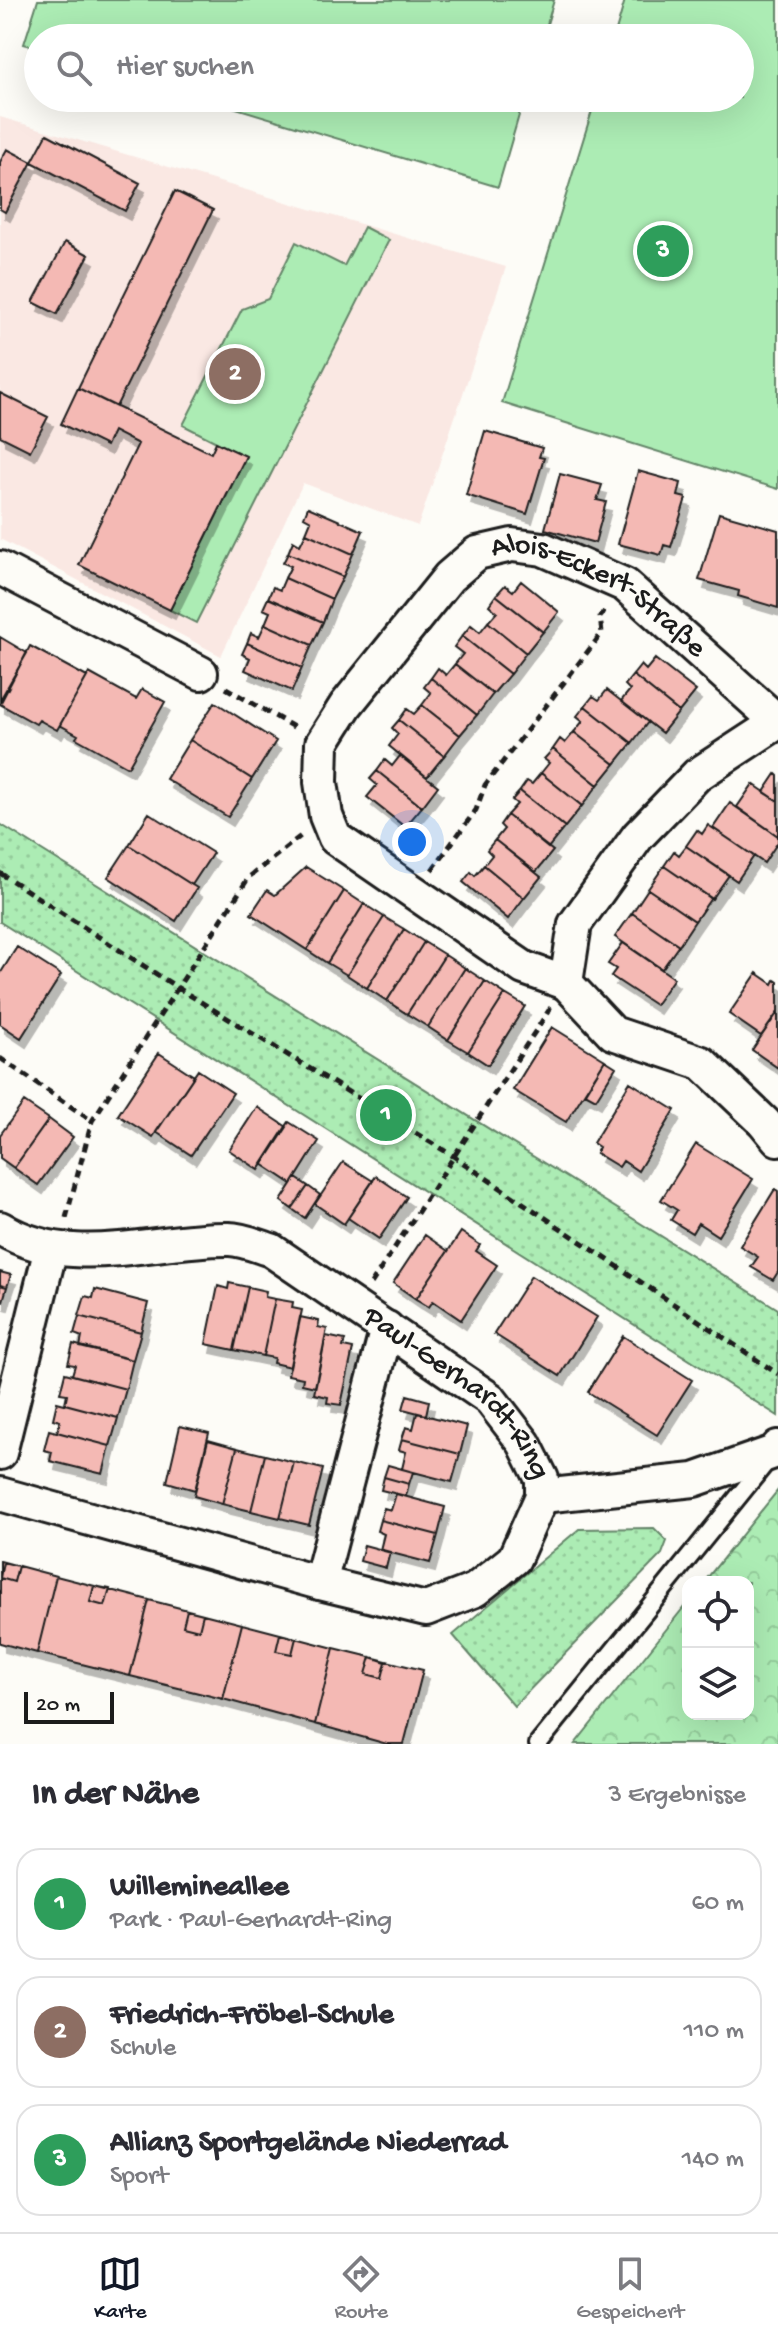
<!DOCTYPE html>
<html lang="de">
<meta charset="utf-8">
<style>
:root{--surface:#fff;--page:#f2f2f3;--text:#2b2b33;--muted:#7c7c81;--line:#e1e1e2;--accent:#111827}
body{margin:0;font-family:"Gochi Hand",sans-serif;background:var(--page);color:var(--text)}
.controls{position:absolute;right:24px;bottom:24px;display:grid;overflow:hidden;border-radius:16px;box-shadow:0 8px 32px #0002}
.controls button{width:72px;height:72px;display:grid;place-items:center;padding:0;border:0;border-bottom:2px solid var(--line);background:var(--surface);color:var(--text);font:40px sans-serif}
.scale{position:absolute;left:24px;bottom:20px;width:90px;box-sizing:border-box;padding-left:8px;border:4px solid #1c1c1c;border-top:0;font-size:22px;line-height:28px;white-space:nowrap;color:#1c1c1c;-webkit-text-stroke:6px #fdfcf7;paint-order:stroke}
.you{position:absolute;left:412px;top:842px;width:28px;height:28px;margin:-20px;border:6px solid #fff;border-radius:50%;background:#1a73e8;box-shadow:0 0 0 12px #1a73e833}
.badge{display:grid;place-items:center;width:52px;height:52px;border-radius:50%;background:var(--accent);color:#fff;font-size:26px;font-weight:700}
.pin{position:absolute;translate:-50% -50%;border:4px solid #fff;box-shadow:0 2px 8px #0006}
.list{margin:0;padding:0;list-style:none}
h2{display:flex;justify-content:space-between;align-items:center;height:104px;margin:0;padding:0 32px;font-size:34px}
h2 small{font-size:26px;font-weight:400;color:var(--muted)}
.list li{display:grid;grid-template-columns:52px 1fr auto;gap:24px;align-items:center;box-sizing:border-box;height:112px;margin:0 16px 16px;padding:0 16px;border:2px solid var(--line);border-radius:24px}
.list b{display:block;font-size:30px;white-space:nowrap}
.list p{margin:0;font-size:26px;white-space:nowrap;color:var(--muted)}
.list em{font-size:26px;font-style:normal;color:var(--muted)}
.icon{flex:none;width:44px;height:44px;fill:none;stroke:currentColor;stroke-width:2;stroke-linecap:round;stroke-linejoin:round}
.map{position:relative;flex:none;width:778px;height:1744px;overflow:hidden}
.search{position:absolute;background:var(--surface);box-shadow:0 8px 32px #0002;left:24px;right:24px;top:24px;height:88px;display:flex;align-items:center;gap:20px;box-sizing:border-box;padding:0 28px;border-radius:44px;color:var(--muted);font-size:30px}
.sheet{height:488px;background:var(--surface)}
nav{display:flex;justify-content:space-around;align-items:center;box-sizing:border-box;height:112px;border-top:2px solid var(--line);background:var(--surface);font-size:22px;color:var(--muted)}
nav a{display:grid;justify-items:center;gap:4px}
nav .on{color:var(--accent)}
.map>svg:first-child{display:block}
</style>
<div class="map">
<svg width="778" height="1744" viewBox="0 0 778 1744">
<defs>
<pattern id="forest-crowns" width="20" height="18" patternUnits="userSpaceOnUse" patternTransform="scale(2)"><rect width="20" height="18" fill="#acecb4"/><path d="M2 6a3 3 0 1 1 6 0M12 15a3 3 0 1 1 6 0" fill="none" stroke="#93ca9a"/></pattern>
<pattern id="park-dots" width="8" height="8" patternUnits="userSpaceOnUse" patternTransform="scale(2)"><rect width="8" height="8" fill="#acecb4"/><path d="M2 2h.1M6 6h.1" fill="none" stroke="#93ca9a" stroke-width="1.8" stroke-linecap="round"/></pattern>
<filter id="shadow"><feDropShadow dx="5" dy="9" stdDeviation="0" flood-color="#0004"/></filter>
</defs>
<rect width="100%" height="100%" fill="#fdfcf7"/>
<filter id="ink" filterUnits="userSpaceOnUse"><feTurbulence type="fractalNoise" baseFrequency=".0125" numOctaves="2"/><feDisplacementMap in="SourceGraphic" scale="16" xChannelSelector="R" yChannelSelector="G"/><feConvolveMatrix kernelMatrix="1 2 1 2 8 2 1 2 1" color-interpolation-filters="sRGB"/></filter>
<g filter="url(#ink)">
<path fill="#fae8e3" d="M0,117L506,267L418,526L303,483L221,656L0,539Z"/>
<path fill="url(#forest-crowns)" stroke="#648468" stroke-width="2" d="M778,1490V1744H575L688,1602V1714H748V1582H704Z"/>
<path fill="url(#park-dots)" stroke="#648468" stroke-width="2" d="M0,824L778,1309V1416L0,922Z
M654,1528L667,1541L662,1554L514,1706L453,1635L579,1529Z"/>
<path fill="#acecb4" stroke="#648468" stroke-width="2" d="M38,0H554L543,38H38V48L24,44Z
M625,0H778V489L502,403L596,98H740V38H614Z
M203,98H524L498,187Z
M364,227L389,240L196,623L170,610L246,457L183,425L242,309L268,299L296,242L344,266Z"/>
<path fill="#f4b9b4" stroke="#1c1c1c" stroke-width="2" filter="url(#shadow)" d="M47,134L140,183L125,211L32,162Z
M7,149L32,162L5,212L0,209V162Z
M175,191L213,210L116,407L78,388Z
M65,242L89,255L57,314L33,302Z
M78,388L211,453L216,442L246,456L170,610L79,565L138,444L113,431L106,446L61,424Z
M0,393L48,417L30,451L0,436Z
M485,431L542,448L539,457L544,458L527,514L466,495Z
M638,471L681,483L678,496L686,498L671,547L664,545L661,555L618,544Z
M560,474L602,485L597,500L606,502L595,543L545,529Z
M308,507L363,531L353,554L306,533L311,521L304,517Z
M719,513L778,530V608L738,596L739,591L699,580Z
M306,533L353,554L343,577L288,553L293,541L300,545Z
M288,553L343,577L332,599L285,578L291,566L283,563Z
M285,578L332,599L323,622L268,598L273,587L280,590Z
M521,581L559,612L543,632L496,595L505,585L513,591Z
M496,595L543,632L526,653L488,622L497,612L489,605Z
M268,598L323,622L312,645L265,624L270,612L263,609Z
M488,622L526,653L510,674L462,636L471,625L480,632Z
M265,624L312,645L302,668L247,643L251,633L259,637Z
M462,636L510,674L493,694L455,664L463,654L454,647Z
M0,637L27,653L0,700Z
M247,643L302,668L292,691L245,670L250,658L242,654Z
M30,646L87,677L57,730L39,720L36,724L0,704Z
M655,659L696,691L679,712L633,675L641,665L646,670Z
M455,664L493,694L477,715L431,678L438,668L446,675Z
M89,673L136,699L142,689L165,702L128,767L76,738L78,735L60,725Z
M633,675L679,712L662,733L621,701L630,690L625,685Z
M431,678L477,715L460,735L422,705L431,693L424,687Z
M607,690L648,722L632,743L585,706L593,696L599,700Z
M215,702L276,741L252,779L190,740Z
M422,705L460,735L444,756L399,720L407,709L414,714Z
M585,706L632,743L615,764L574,732L583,721L577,716Z
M399,720L444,756L427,777L389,746L398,734L392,728Z
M574,732L615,764L598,785L553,749L560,739L565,743Z
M190,740L252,779L228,817L166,779Z
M553,749L598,785L582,806L541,773L549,763L544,759Z
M400,756L438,786L422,807L377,771L385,760L392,766Z
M377,771L422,807L405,827L367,797L377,785L370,779Z
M541,773L582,806L565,827L520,791L527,781L532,784Z
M776,774L778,776V801L764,792Z
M753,784L778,801V836L737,807Z
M520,791L565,827L548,848L507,815L517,804L512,800Z
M730,803L778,836V842L764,863L713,828Z
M149,813L213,853L192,885L129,845Z
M507,815L553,851L536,872L495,840L504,829L500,825Z
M708,825L754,856L737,881L686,846L697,830L702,834Z
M495,840L541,877L524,898L484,865L492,855L487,850Z
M129,845L197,888L176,921L108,877Z
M686,846L729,875L712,899L664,866L674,851L679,855Z
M484,865L524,898L508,919L463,882L471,872L475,876Z
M664,866L711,898L695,921L648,889Z
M306,867L344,891L307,950L251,914L267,890L275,895Z
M648,889L695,921L679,945L632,913Z
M344,891L364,904L327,963L307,950Z
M364,904L384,917L347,975L327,963Z
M632,913L679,945L662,969L615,937Z
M384,917L404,929L367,988L347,975Z
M404,929L424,942L387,1001L367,988Z
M424,942L445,955L407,1014L387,1001Z
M623,943L674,978L655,1005L611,976L616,969L608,964Z
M17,947L61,975L21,1038L0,1024V974Z
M445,955L465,968L428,1027L407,1014Z
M465,968L485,981L448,1040L428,1027Z
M757,973L773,984L775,980L778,982V1012L761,1036L729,1014Z
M485,981L505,994L468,1052L448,1040Z
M505,994L525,1006L488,1065L468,1052Z
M778,1012V1068L752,1050Z
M552,1027L605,1060L566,1122L513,1090Z
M159,1053L194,1076L153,1137L118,1115Z
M605,1060L616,1067L596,1099L585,1093Z
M198,1070L233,1093L191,1155L156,1132Z
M630,1082L675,1110L638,1171L623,1161L619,1167L596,1153L599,1147L593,1143Z
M24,1102L49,1119L14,1168L0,1158V1135Z
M257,1107L287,1127L259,1170L229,1150Z
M49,1119L73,1137L38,1185L14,1168Z
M289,1122L319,1141L292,1184L262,1164Z
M696,1144L753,1179L718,1236L698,1223L692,1233L671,1220L677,1210L661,1200Z
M343,1162L373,1181L344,1224L315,1204Z
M376,1176L407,1197L379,1239L348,1218Z
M296,1178L308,1186L292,1209L281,1201Z
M308,1186L320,1195L305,1218L292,1209Z
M775,1189L778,1191V1272L773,1280L751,1267L758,1257L740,1246Z
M461,1232L480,1245L476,1251L497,1265L461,1320L433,1301L429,1307L416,1299Z
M425,1235L448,1251L416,1299L393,1283Z
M0,1272L11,1275L7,1287L0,1285Z
M531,1276L597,1317L560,1376L494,1334Z
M229,1283L248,1287L234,1350L206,1344L218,1286L228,1289Z
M0,1285L7,1287L3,1301L0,1300Z
M248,1287L266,1291L265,1297L275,1299L263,1356L234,1350Z
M95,1289L148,1303L141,1332L79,1316L85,1296L93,1298Z
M275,1299L293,1302L292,1308L302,1310L290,1367L273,1363L274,1358L263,1356Z
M79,1316L141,1332L133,1360L80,1347L82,1337L74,1334Z
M300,1317L319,1321L318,1327L327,1329L315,1387L302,1384L303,1378L288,1375Z
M326,1336L345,1340L343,1347L353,1349L341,1405L327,1403L328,1397L314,1394Z
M623,1336L692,1380L657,1435L588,1392Z
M73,1344L133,1360L126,1389L72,1375L75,1365L68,1364Z
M65,1373L126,1389L118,1418L65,1404L67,1394L60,1393Z
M407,1395L429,1401L426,1415L403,1409Z
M57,1402L118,1418L110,1446L57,1432L60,1421L53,1419Z
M417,1413L467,1426L460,1454L402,1439L406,1427L413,1429Z
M180,1426L209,1433L195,1490L167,1482Z
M49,1430L110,1446L103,1474L50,1461L52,1452L44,1450Z
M402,1439L460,1454L452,1482L402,1469L406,1452L399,1450Z
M208,1440L237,1448L222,1504L194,1496Z
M237,1448L265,1455L251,1511L222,1504Z
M265,1455L294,1462L280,1518L251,1511Z
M294,1462L323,1469L309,1525L280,1518Z
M388,1465L413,1472L409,1484L384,1477Z
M384,1477L409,1484L406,1496L381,1490Z
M396,1494L445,1507L438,1535L380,1520L384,1508L391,1510Z
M380,1520L438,1535L430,1563L380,1550L384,1534L377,1531Z
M364,1545L390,1552L386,1568L360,1561Z
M0,1561L56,1576L37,1653L0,1643Z
M3,1562L18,1566L14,1582L0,1578Z
M56,1576L149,1600L130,1676L37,1653Z
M94,1586L110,1589L105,1606L90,1602Z
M149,1600L242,1624L223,1699L130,1676Z
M187,1610L203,1614L199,1630L183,1626Z
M242,1624L334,1648L315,1724L223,1699Z
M280,1634L296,1638L292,1654L276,1651Z
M334,1648L423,1670L404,1744H387L315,1724Z
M371,1657L386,1662L382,1678L366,1674Z"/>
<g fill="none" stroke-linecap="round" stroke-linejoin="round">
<defs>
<path id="service" d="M538,1744L768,1460"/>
<g id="minor">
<path d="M0,568L201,673"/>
<path d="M778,722L697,775L638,836L575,924L566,983L613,1033L702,1063L764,1122L778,1139"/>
<path id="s1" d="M566,983L524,968L335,838L326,816L321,782L322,743L346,705L449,577L477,553L512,545L543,549L625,585L778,722"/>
<path id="s2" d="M0,1228C72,1272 152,1238 229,1239C242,1239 258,1246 271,1250L490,1399L524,1443L542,1479V1496L514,1559L475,1590L426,1609L320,1583L0,1494"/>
<path d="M0,1453L51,1248"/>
<path d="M542,1496L694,1480L774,1452L778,1447"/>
<path d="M320,1583L387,1328"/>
</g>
</defs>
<use href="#service" stroke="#1c1c1c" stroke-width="22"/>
<use href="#minor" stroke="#1c1c1c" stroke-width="38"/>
<path stroke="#1c1c1c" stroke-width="5" stroke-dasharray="8 6" stroke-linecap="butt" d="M226,688L297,729
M432,870L476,810L485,785L602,633L600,617L606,610
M0,873L178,988L453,1156L778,1374
M0,1058L92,1121
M66,1218L92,1121L249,877L302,835
M371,1284L551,1007"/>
<use href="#service" stroke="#fdfcf7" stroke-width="16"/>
<use href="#minor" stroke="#fdfcf7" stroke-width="32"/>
</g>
</g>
<g text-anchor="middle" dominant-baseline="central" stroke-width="8" stroke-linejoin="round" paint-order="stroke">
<g font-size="30" fill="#1c1c1c" stroke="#fdfcf7">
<text stroke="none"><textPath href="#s1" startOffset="754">Alois-Eckert-Straße</textPath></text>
<text stroke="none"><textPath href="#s2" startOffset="514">Paul-Gerhardt-Ring</textPath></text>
</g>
</g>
</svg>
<div class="controls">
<button><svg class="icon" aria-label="locate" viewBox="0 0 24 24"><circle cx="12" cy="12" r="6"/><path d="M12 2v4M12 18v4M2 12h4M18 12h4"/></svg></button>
<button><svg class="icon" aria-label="layers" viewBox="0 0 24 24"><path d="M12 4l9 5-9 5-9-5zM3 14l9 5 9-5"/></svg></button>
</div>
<div class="scale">20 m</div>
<div class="you"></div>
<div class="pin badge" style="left:386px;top:1115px;background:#2e9e5b">1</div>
<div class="pin badge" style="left:235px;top:374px;background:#8d6e63">2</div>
<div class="pin badge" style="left:663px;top:251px;background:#2e9e5b">3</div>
<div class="search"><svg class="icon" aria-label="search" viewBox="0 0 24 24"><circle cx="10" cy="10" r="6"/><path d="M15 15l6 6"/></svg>Hier suchen</div>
</div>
<section class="sheet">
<h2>In der Nähe<small>3 Ergebnisse</small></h2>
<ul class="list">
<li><span class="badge" style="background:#2e9e5b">1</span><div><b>Willemineallee</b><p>Park · Paul-Gerhardt-Ring</p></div><em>60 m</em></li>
<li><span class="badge" style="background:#8d6e63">2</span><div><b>Friedrich-Fröbel-Schule</b><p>Schule</p></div><em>110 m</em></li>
<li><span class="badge" style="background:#2e9e5b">3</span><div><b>Allianz Sportgelände Niederrad</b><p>Sport</p></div><em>140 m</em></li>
</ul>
</section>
<nav>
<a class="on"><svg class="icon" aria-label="map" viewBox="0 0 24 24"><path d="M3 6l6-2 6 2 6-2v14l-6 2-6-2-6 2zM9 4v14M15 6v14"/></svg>Karte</a>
<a><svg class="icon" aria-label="directions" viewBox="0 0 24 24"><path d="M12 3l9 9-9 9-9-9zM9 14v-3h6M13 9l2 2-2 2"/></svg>Route</a>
<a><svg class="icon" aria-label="saved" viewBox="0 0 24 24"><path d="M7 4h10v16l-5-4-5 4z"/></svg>Gespeichert</a>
</nav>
